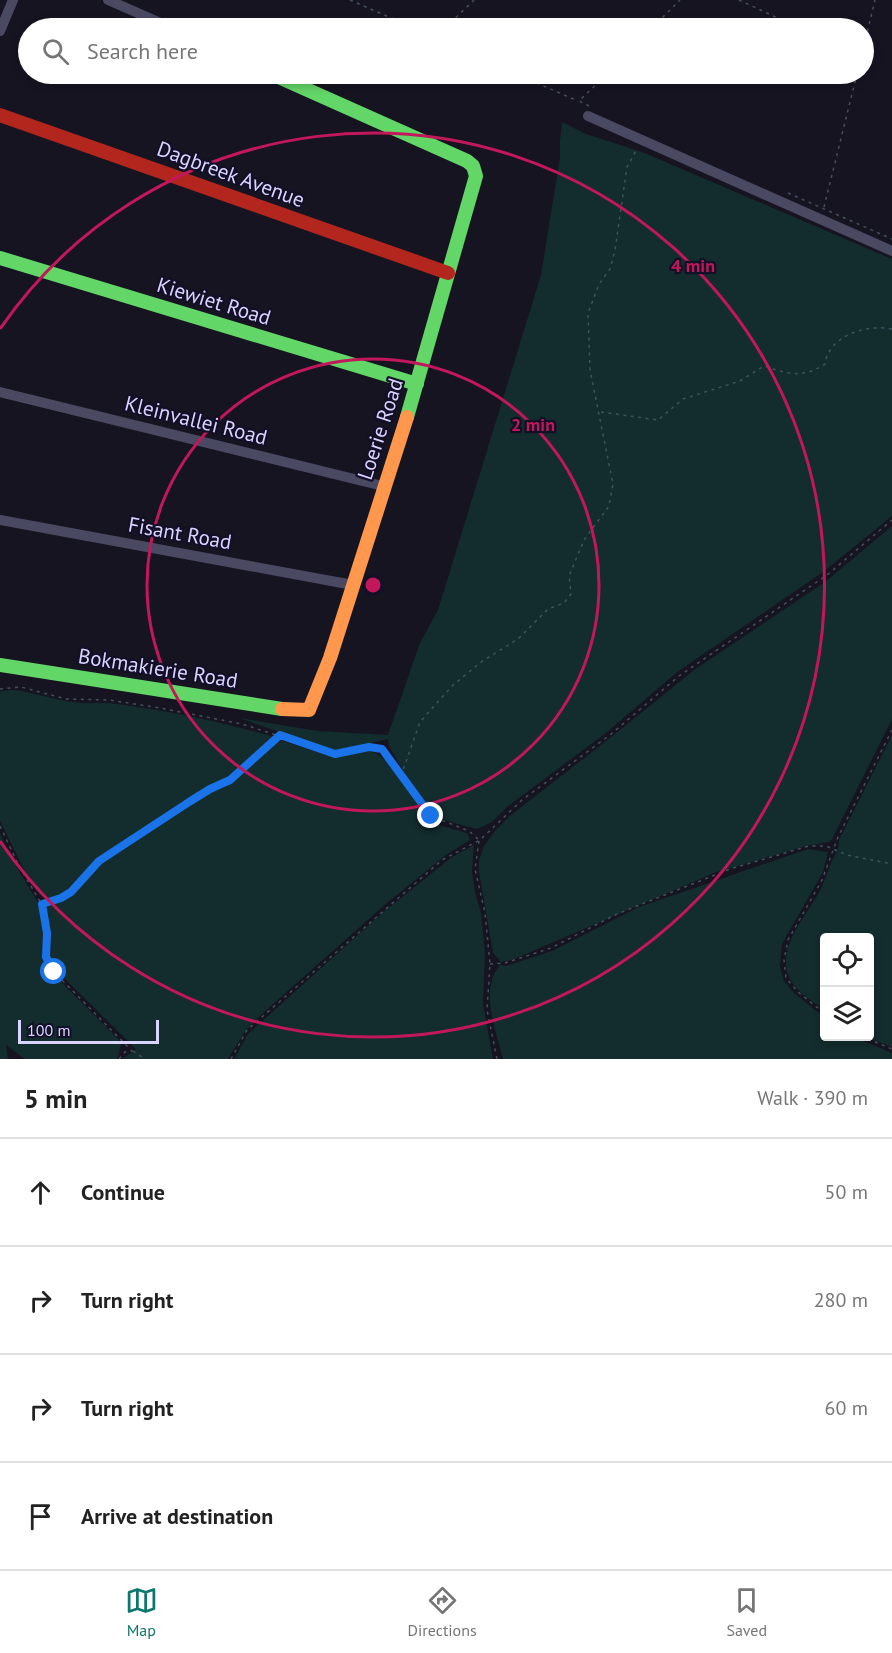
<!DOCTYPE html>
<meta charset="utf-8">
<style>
:root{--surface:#fff;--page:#f2f2f2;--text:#222;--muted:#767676;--line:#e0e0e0;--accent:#0f766e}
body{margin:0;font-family:"PT Sans",sans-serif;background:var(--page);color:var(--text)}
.controls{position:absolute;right:18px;bottom:18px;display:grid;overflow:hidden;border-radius:6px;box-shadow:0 3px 9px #0003}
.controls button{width:54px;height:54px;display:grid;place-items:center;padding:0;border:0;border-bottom:2px solid var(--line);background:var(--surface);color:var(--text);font:30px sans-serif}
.scale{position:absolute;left:18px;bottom:15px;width:141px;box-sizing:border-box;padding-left:6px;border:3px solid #d9d4ff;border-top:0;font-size:16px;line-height:21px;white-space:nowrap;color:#d9d4ff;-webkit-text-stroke:4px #130f26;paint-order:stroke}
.stop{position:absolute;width:18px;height:18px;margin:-14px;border:4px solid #1a73e8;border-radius:50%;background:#fff}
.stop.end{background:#1a73e8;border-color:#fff;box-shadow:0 2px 6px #0008}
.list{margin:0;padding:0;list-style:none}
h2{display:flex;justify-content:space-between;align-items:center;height:78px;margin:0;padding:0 24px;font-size:26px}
h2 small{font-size:20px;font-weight:400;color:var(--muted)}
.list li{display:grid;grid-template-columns:39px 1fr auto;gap:18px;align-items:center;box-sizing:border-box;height:108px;padding:0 24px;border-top:2px solid var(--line)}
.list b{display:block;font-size:22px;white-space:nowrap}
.list em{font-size:20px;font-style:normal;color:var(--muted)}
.icon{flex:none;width:33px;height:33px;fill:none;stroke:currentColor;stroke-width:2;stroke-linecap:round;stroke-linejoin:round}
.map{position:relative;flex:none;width:892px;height:1059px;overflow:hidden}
.search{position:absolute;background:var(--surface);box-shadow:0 3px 9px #0003;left:18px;right:18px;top:18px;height:66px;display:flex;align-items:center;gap:15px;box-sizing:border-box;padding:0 21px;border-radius:33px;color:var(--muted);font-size:22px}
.sheet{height:510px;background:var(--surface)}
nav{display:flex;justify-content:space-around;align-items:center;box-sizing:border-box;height:84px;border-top:2px solid var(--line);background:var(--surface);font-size:16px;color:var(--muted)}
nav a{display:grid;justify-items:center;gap:3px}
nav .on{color:var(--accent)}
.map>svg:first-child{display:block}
</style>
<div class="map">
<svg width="892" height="1059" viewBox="0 0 892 1059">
<rect width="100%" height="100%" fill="#161421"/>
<path fill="#132c2d" d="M562,122L586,134L642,152L892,259V516L823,572L676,673L606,733L507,807L492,822L477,829L454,823L440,818L432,812L405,774L389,746L388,739L335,751L239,718L318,731L388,735L420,643L438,610L541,275L560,157V140Z
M892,526V719L832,839L829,842L806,846L714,873L512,960L501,962L493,953L479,872V860L484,846L494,832L511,815L610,738L694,670L825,582Z
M14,690C36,693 58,701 81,703C93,704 105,702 117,704C170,711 223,722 274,737L233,775L206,788L94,862L69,890L52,898L46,897L40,895L30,882L0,821V691Z
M892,735V1047L866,1037L870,1036V938H824V1010C814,1002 796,992 790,979C775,949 806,916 820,891C824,882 827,873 830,865C834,856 839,850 839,840Z
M283,741L329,756L369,751L376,753L388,762L429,819L442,826L467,833L470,840L446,855L387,903L264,1012L246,1030L228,1059H122L136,1049L56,970L50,956V933L46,910L49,905C78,896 86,874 109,857C138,835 170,815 202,797C210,792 219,790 227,786C241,777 259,757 272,745L277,742Z
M0,834L13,861L39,904L44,933L45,960L52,973L119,1040L121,1045L117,1059H25L6,1045L8,1059H0Z
M474,845L472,871L475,892L481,913L485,952L483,1004L493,1059H234L248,1034L381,914L452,857Z
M808,849L828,852L823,872L782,944L780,967L784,981L794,993L824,1017V1036L854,1037L892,1053V1059H503C496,1030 479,990 500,965L506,966L552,951L639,907Z"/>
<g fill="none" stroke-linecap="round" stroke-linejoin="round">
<path stroke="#44505f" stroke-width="1.5" stroke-dasharray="3 4.5" stroke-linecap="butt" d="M350,0L414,28
M739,0L799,28
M445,28L474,0
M652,28L680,0
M864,46L875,0
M516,74L578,101
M589,106L579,101L607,74
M788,193L892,239
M824,207L857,74
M601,412L658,420L683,399L740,381L764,366C789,374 802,379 825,364C829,335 867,324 892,329
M0,689L21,687L66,699L109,700L160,708L242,724L335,754L369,746L383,749L431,816L469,831L479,840
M401,776L420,722L452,686L481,662L518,639L548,609L564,603L571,594L569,576L584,540L609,506L613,484L590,370L588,313L599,284L610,269L615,250L627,167L637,149
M0,826L19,866L42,905
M479,841L475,869L485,913L490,964L487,1010L497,1059
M490,964L505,963L551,948L617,914L730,869L809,846H826L847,855L892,864
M824,1013L798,992L786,978L784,960L788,940L822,880L838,837L892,730
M861,1036L892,1049
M133,1051L145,1059
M119,1059L125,1052L132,1051L54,972L46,957L47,933L42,905L61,898L71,892L99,861L189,802L230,780L280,736
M231,1059L247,1030L442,860L480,840L522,800L610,735L679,676L827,575L892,520"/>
<path stroke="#4a4962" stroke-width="10" d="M108,0L172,28
M0,31L13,0
M588,116L892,251
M0,392L383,486
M0,520L353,585"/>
<path stroke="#63d668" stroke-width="14" d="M272,74L467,161L473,166L476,176L407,417
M0,258L417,384
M0,665L282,709"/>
<path stroke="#ff974d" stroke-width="14" d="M282,709L309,710L330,658L407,417"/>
<path stroke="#b3261e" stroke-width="14" d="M0,115L448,273"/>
</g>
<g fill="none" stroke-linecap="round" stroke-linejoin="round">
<path stroke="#1a73e8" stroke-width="8" d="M54,972L46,957L47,933L42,904L61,898L71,892L99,861L189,802L210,789L230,780L280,735L335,754L369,747L382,749L431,816"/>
</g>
<g fill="none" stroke="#c2185b" stroke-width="3">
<circle cx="373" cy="585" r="226"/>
<path d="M0 329A452 452 0 1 1 0 841"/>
</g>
<g text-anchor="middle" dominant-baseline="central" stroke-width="4.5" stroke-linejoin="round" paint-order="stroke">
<g font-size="21" fill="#d9d4ff" stroke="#130f26">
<text transform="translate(231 174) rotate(20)">Dagbreek Avenue</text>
<text transform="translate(214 301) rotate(17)">Kiewiet Road</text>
<text transform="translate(196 420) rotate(14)">Kleinvallei Road</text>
<text transform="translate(380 429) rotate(-72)">Loerie Road</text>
<text transform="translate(180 533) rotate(10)">Fisant Road</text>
<text transform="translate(158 668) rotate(9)">Bokmakierie Road</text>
</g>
</g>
<circle cx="373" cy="585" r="9" fill="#c2185b" stroke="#130f26" stroke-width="3"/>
<g font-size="18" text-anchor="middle" font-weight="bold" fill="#c2185b" stroke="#130f26" stroke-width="4.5" stroke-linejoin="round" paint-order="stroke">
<text x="693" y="272">4 min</text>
<text x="533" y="431">2 min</text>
</g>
</svg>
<div class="controls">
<button><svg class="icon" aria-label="locate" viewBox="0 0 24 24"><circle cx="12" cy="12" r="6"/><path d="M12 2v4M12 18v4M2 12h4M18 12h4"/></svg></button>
<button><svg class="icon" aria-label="layers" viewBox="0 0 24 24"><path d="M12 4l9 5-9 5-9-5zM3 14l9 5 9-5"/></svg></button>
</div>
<div class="scale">100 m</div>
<div class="stop" style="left:54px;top:972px"></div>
<div class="stop end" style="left:431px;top:816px"></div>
<div class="search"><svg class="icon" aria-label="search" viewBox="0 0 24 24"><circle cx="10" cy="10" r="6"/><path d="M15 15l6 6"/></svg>Search here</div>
</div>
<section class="sheet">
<h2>5 min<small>Walk · 390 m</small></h2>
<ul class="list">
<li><svg class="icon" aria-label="ahead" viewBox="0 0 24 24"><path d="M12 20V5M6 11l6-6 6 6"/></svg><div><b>Continue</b></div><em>50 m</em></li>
<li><svg class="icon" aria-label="right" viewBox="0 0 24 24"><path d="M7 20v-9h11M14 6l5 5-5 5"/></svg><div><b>Turn right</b></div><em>280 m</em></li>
<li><svg class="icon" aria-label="right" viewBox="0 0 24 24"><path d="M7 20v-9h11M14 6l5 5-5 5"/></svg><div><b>Turn right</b></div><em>60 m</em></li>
<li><svg class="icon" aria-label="arrive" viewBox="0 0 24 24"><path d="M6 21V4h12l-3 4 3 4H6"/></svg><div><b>Arrive at destination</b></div></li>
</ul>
</section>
<nav>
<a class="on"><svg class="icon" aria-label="map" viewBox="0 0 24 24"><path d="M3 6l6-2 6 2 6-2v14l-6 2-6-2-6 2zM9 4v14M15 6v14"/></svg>Map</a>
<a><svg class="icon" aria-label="directions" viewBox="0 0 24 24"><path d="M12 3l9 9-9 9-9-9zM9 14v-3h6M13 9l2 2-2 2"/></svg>Directions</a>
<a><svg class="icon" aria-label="saved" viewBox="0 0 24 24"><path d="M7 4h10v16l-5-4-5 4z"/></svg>Saved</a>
</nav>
